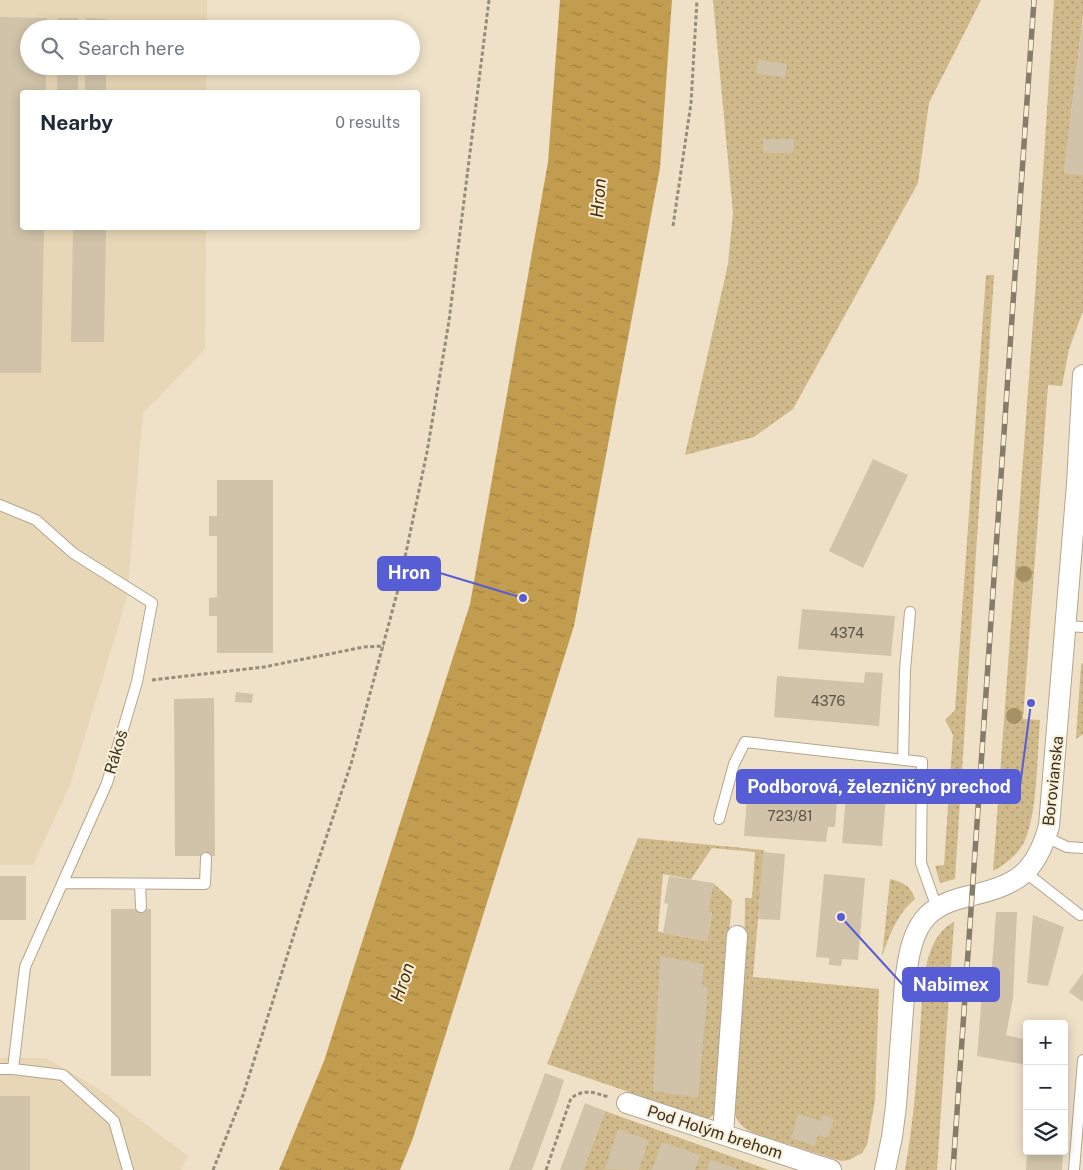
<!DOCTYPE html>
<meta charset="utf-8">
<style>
:root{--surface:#fff;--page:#f6f6f7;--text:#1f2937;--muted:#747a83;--line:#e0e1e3}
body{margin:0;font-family:"Public Sans",sans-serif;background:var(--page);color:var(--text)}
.controls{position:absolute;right:15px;bottom:15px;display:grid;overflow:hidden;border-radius:5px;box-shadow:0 2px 12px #0003}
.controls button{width:45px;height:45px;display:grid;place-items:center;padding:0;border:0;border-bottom:1px solid var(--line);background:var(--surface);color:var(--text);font:25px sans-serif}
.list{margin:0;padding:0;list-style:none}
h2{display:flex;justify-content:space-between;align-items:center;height:65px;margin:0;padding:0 20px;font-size:21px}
h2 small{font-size:16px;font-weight:400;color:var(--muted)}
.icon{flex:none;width:28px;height:28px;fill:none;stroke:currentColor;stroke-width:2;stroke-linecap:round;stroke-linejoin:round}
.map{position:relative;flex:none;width:1083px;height:1170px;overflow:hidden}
.search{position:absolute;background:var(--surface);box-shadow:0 2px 12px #0003;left:20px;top:20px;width:400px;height:55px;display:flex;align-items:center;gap:12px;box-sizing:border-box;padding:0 18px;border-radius:28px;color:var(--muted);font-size:19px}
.panel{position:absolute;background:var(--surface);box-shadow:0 2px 12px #0003;left:20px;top:90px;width:400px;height:140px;border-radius:5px}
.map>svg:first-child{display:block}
</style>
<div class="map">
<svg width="1083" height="1170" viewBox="0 0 1083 1170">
<defs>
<pattern id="grass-dots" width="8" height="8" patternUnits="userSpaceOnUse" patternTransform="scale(1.25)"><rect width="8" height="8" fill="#d0b98b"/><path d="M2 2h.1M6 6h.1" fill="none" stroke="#aa9771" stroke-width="1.8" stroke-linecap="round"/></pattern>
<pattern id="water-ripples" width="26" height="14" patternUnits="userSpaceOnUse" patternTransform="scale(1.25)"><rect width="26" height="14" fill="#c39d4f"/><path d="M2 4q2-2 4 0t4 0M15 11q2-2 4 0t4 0" fill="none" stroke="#9f8041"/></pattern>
</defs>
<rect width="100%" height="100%" fill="#efe1c7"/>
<path fill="#e8d7b6" d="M0,0H207V29H29V66H207L206,92H22V228H206L205,349L143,413L127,597L70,785L33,865H0Z
M0,1058H46L99,1089L188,1156L181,1170H0Z"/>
<path fill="url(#grass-dots)" d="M713,0H981L929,103L918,183L793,409L754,437L685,455L728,264L733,213Z
M1054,0H1083V16L1064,173L1083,175V311L1069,349L1062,386L1048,385L1023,719L1040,720C1037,755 1038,802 1027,835C1022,851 1008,863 993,871L1036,281Z
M986,275H994L955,879L940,883L935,866L944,865L953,735L945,720L955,710Z
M1083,663V734L1076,739L1081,665Z
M638,838L764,850L753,977L879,989L875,1100L867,1145L862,1153L849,1160L841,1161L756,1134C744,1129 738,1124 734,1112L744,977L745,898H752L755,852L712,848L691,879L663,874L658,931L663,933L707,941L712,913L708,912L713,883L732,900L714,1115L709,1118H705L547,1064Z
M890,879C903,882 911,886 915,899C897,914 889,936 882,957Z
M954,922L937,1170H905C916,1108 919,1046 923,983C927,960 932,933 954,922Z
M605,1111L769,1170H583Z"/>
<path fill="url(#water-ripples)" d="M560,0H672L660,168L574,626L413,1138L400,1170H279L324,1061L470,604L548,162Z"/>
<path fill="#d0c3a9" d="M0,17L47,18V29H29V66H46V92H22V228H44L41,373H0Z
M58,18H78V29H58Z
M86,18L107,19V29H86Z
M1082,25H1083V175L1064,173Z
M758,60L787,64L785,78L756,73Z
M57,66H78V92H57Z
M85,66H106V92H85Z
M763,139H794L793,153H763Z
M73,228H106L104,342H71Z
M873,459L908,475L863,568L829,551Z
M217,480H273V653H217V616H209V598L217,597V536H209V516H217Z
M802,609L895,616L891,656L798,649Z
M865,672L883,673L879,726L774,717L777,676L864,683Z
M236,692L253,694L252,703L235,702Z
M214,698L215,856H175L174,699Z
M749,771L839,779L835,827H828L826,842L744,836Z
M847,782L887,785L882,846L842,843Z
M763,852L785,854L780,920L758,919Z
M824,874L865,878L858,960L842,959L841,966L829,965V958L816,957Z
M0,876H26V920H0Z
M669,876L713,883L708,912H712L707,941L663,933L668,904L664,903Z
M111,909H151V1076H111Z
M996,912H1017L1013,998L1006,1035L1027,1040V1065L977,1056L982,993L990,994Z
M1033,915L1064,927L1048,986L1027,983Z
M660,956L704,964L702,987H708L698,1098L653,1091Z
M1083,973V1002L1069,992Z
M545,1073L564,1080L557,1102L532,1170H509Z
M1064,1083L1068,1084L1066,1115L1064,1114Z
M0,1096H30V1170H0Z
M585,1103L605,1111L594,1140L583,1170H560Z
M798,1114L821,1121L823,1115L834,1119L828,1138L818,1135L815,1146L791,1138Z
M618,1129L649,1140L639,1170L605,1169Z
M662,1142L700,1155L695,1170H652Z
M1027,1151H1063L1062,1170H1026Z
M710,1160L740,1170H707Z"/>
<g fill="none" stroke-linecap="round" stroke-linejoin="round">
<defs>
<path id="service" d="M0,505L36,520L73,553L152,603L137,682L107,783L25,967L13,1069
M1066,626L1083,627
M903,760L905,670L910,612
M719,819L734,764L745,742L922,762L921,863L937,908
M1046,837L1067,847L1083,848
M1025,872L1080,915
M63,883L205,884L206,858
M140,884L141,907
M0,1069H13L63,1075L114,1121L128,1170
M1074,1170L1083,1060"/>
<path id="minor" d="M627,1103L831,1170
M723,1134L737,936
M885,1170L892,1137L896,1106L905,982C908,960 911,932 928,915C941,903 956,899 973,895C1018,885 1036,872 1049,826L1077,484L1083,375"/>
</defs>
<use href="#service" stroke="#b3a68d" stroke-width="12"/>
<use href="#minor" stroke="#b3a68d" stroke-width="22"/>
<path stroke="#958c79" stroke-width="3" stroke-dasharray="4 2.5" stroke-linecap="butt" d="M673,226L691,103L697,0
M152,680L264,667L364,647L384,646
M213,1170L243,1095L302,909L351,764L399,586L427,452L449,321L489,0
M546,1170L571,1098C586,1088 594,1093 609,1097"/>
<use href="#service" stroke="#fff" stroke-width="10"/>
<use href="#minor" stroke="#fff" stroke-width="20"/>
<defs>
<path id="rail" d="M953,1170L1034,0"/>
</defs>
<use href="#rail" stroke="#857c6b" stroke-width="5.5"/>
<use href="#rail" stroke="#fceed4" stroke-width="4" stroke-dasharray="11" stroke-linecap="butt"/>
</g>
<g fill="#a69164">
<circle cx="1024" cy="574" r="8"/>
<circle cx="1014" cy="716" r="8"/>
</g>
<g text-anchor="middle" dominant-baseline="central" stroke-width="4" stroke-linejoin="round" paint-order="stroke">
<g font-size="14" fill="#5c5547">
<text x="847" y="633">4374</text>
<text x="828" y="701">4376</text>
<text x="790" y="816">723/81</text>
</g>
<g font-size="16" fill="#353026" stroke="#fceed4">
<text transform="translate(116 752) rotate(-73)">Rákoš</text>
<text transform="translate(1053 781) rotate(-84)">Borovianska</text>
<text transform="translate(715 1132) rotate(18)">Pod Holým brehom</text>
</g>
<g font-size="18" font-style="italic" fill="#423210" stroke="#fceed4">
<text transform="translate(598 198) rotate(-86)">Hron</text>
<text transform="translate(402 982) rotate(-71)">Hron</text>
</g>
</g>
<path fill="none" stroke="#575ed5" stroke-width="2" d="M523 598L440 573M1031 703L1020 786M841 917L903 985"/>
<g fill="#575ed5" stroke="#fceed4" stroke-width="2">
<circle cx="523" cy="598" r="5"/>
<circle cx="1031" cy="703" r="5"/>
<circle cx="841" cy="917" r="5"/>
</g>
<g fill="#575ed5" stroke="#575ed5" stroke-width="2">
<rect x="378" y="557" width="62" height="33" rx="5"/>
<rect x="737" y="770" width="283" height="33" rx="5"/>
<rect x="903" y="968" width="96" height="33" rx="5"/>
</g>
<g font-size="18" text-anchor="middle" font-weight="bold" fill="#fff">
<text x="409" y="579">Hron</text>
<text x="879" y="793">Podborová, železničný prechod</text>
<text x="951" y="991">Nabimex</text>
</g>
</svg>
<div class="controls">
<button>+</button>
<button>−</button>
<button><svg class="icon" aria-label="layers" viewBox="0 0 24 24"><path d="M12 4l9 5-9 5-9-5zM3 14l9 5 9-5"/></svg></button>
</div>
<div class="search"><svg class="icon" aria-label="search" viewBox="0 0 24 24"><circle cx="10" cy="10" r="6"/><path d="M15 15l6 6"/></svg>Search here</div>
<section class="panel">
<h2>Nearby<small>0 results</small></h2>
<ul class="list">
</ul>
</section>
</div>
